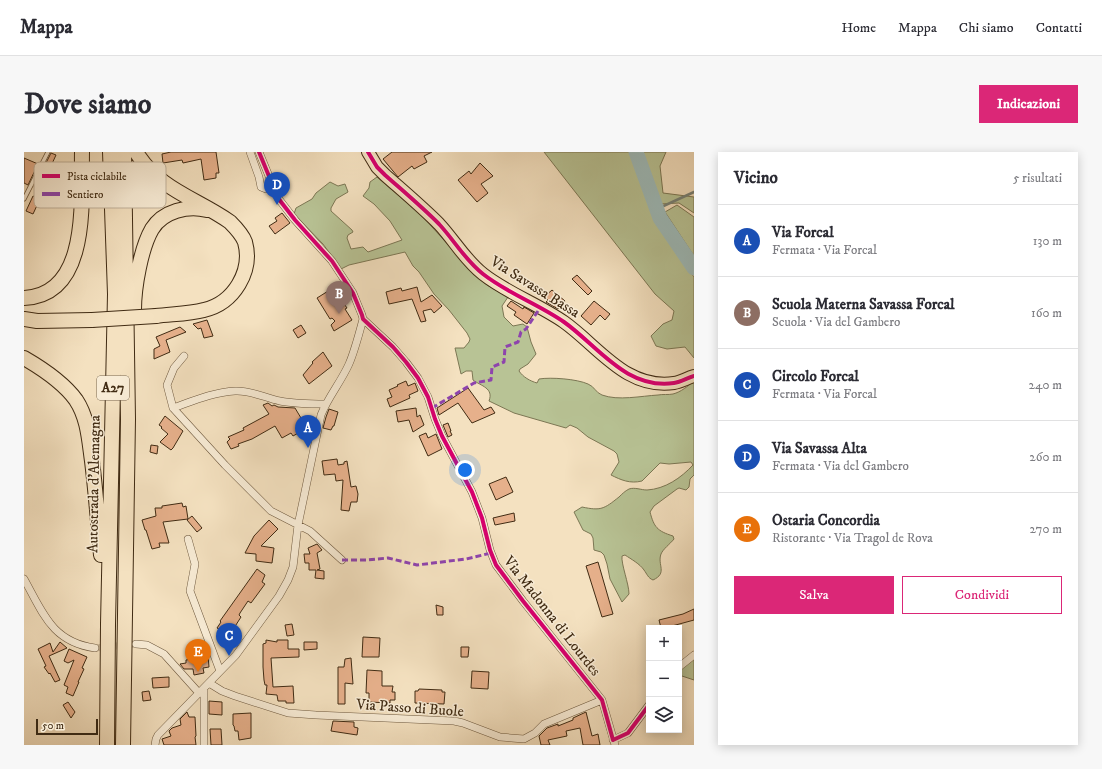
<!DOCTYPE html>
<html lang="it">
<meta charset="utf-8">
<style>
:root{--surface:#fff;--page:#f7f7f7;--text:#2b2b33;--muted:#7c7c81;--line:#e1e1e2;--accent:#db2777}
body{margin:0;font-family:"IM FELL DW Pica",serif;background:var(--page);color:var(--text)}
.controls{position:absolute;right:12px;bottom:12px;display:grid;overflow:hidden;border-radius:0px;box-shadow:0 2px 10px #0003}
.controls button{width:36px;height:36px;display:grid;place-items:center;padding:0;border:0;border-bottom:1px solid var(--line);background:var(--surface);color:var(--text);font:20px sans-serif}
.scale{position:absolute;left:12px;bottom:10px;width:62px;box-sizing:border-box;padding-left:4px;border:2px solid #402b13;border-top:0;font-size:11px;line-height:14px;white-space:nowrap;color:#402b13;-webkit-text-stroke:3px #f8ecd6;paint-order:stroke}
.you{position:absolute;left:441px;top:318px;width:14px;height:14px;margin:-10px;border:3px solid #fff;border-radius:50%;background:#1a73e8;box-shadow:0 0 0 6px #1a73e833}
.badge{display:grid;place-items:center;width:26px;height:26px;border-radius:50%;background:var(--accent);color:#fff;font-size:13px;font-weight:700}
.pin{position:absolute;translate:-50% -33px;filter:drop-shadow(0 1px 2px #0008)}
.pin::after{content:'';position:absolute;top:21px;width:14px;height:12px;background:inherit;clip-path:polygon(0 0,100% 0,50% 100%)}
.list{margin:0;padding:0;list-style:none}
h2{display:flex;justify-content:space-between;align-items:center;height:52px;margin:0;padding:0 16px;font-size:17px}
h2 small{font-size:13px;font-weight:400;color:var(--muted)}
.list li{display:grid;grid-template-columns:26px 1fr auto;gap:12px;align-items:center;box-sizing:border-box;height:72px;padding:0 16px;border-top:1px solid var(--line)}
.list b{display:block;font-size:15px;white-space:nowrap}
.list p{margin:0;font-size:13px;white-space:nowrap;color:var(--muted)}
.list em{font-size:13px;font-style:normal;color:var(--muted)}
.actions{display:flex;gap:8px;padding:12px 16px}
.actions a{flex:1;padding:9px 0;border:1px solid var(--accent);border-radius:0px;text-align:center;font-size:14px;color:var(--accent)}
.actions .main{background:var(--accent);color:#fff}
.icon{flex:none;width:22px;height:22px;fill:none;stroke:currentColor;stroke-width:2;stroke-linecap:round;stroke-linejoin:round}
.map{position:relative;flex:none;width:670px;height:593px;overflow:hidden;border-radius:0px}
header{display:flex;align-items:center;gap:24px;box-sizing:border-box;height:56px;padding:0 20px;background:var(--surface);border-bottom:1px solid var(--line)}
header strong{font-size:19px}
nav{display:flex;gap:22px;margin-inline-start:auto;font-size:14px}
.intro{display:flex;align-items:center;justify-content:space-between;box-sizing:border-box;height:96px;padding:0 24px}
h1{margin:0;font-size:28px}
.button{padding:10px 18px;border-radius:0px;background:var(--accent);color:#fff;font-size:14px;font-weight:700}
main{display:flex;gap:24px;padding:0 24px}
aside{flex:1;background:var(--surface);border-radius:0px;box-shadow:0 2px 10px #0003}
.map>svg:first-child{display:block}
</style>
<header>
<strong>Mappa</strong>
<nav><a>Home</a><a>Mappa</a><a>Chi siamo</a><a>Contatti</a></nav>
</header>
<div class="intro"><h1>Dove siamo</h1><a class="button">Indicazioni</a></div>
<main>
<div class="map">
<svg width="670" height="593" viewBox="0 0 670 593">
<rect width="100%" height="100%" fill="#f4e1c0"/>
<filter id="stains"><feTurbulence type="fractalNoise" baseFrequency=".005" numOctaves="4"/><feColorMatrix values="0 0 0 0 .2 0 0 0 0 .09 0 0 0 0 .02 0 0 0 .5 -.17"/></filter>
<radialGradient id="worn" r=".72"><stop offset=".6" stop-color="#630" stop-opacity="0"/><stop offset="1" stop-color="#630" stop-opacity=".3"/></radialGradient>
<path fill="#b8c395" stroke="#7c7754" d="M520,0H606L634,73L670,125V206L661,195L643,197L632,194L627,184L639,172L648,168L650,159L631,142Z
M616,0H642L636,14L639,41L670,45V61L655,51L636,52Z
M353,25L396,62L457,128L463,133L484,145L478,154L480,165L489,174L499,172L503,175L507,190L512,202L504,212L496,217L495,219C499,225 506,229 513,231L515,227C527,225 553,227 564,232C570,234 572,241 578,243C594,249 617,244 634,243C639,242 644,243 649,242C657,240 664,234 670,229V323L666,327L665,335L662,338L655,336L653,337L630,354L626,360C630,375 633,379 649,384L650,387C646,392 639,397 637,402C633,413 644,421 629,428C624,426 623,422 620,418C616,412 607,407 601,403L598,404C597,412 605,432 605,442L598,450L586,427L583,412L580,403L577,400L570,398L569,386L567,382L559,378L550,360L558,355C577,359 580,357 595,345C598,342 601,339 605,337C611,335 617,338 623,338C641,337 657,326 669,313L667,310L645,312L636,311L618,329C606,332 597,328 587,323L595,310L593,302L590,299L564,285L553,276L546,273L542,276L490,261L465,249C470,236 457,234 449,228L448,219H442L437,222L431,196H440L445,190L446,187L443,181L425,158L410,142L395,120L389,114L381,100L325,113L317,117L299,92L270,62L272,56L288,47L292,41L306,30L314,34L321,32L324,40L312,47L307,56V59L328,78L329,80L324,83L323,86L327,97L339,95L344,100L378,88L366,69L350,52L339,44L345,36L346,30Z
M653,53L670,65V104L641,60Z
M670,506V528L655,523V518Z"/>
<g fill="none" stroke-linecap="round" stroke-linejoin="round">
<path stroke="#788278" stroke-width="2.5" d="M633,57L670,40"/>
<path stroke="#9ebcbb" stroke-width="15" d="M612,0L636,66L670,116"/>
</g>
<path fill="#e6b08b" stroke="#402b13" d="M147,0H192L195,21H192V26L180,28L177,7L159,11L158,8L139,11L138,2Z
M368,0H408L400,4L403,10L390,17L388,14L374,25L359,7Z
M27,1L32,3L16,38L10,35Z
M0,6L14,12L4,33L0,31Z
M456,11L469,24L457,32L464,41L453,50L434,28L445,19L447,22Z
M9,44L16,47L9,62L2,59Z
M258,61L266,71L251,82L245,74L253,69L251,66Z
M553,123L568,139L564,143L548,127Z
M393,135L397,150L408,143L418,154L410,161L407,157L399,159L402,169L397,170L388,147L365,152L362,140L377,136L378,139Z
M309,136L323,156L321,157L328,168L310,179L307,173L311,169L308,166L306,167L293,146Z
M528,138L541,149L534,157L522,150L524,148L520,145Z
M487,149L499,157L500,155L510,161L503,172L490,163L492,160L483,154Z
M570,149L586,162L581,168L576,163L567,173L557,164Z
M183,168L189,184L180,186L177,176L174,177L169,172Z
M277,173L282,181L274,186L269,178Z
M156,175L162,180L142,188L146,200L130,207V197L136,194L132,185Z
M299,200L308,214L285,232L279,223L289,211L288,210Z
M382,229L384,234L391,231L394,239L385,243L386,246L366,255L363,247L368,245L365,238L374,234L373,233Z
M444,236L460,258L467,255L471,261L448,271L434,251L415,263L413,256Z
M244,251L248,254L250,253L254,255L271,256L283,276L269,284L267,281L258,286L251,274L228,287L214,292L215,294L207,297L203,290L206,287L204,285L220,278L219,276L245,262L239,253Z
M392,256L393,265L396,263L400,273L389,280L385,268L374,270L372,259Z
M305,257L314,260L310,274H309L307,278L299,276L302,265Z
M141,264L159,279L149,296L147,298L136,290L144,282L137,276L138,275L135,273Z
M424,271L427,279H426L428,283L424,285L419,273Z
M402,281L404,286L412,282L418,297L404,304L395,284Z
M127,293L134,294L133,302L126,300Z
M313,307L314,313L320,312V310L323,309L327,335L332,334L334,342L333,350H327L325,359L317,358L319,328L312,329L311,322L300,323L298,309Z
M482,325L489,340L472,348L465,332Z
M158,351L159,355L162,354L164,367L139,370L145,391H135L136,395L128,397L122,378H121L118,368L132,364L131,356H138V354Z
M490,361L491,369L471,373L469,366Z
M168,364L178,376L173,380L163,368Z
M245,368L254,377L237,394L250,396L248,411L232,409V402L221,401L230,384Z
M293,392L298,398L293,401L296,417L293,418L300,419V427L291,426L292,418H285V411H281L280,402H286L284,396Z
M574,410L589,462L578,465L562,414Z
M233,417L241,423L238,430L241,432L227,451L224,449L216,461L215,463L217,465L210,476L207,474L205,476L204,475L200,480L193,476L197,470L196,469Z
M412,453L419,455V463H413Z
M670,457V468L648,474V476H637L635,468L659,462Z
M268,472L270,483L263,484L261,473Z
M339,485L356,486L355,505H338Z
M242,488L253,490V488H264V497H275V505L247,506L249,535L269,534L270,551H262V549H254L253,543L242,542L243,533H241L240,528L239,515V492L242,491Z
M36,490L43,496L25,504L36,528L31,530L26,521L25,522L20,515L22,514L14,497L26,491L29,500Z
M280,490H293V497L280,498Z
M437,495H445L444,505H437Z
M45,497L63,505L58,516L60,517L54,530H55L49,544L42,541L44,535L40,533L50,508L44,511L40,509Z
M184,504L185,515L179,516L180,521L170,523L169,517H160L156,512L162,511V508Z
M327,506L329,532L321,531V552H314V515H320L321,507Z
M343,518L358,519V534H369L368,540H371V548H366V551L345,550V541H342Z
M448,519L465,520L464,537L447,536Z
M145,525V535L129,536L128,526Z
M395,537L418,538V540H421L420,552L391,551V539H394Z
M125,539L127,548L119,549L118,540Z
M185,549L198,550V563L185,562Z
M44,550L51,560L47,566L39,553Z
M163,560L165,565H171L172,584L171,585L172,593H140L138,587L147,584L145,579L148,576L157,573L156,567Z
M562,560L568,584L574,582L576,593H559L556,576L542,579L543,584L524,588L526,593H517L515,584L523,576L534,572V574L549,568V566Z
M227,561V586L215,588L214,579H211L210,574L209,573V562Z
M309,569L330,570V575L334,576L333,583L307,579Z
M186,577H197L198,593H187Z"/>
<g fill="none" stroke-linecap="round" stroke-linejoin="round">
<path stroke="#d0bd9d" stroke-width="7" stroke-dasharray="7 3.5" stroke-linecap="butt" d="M71,496L112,492"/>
<defs>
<path id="lane" d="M0,47L24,0"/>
<path id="street" d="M226,0L235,25L237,35L242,37L249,34
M339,167L369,195L382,210L394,226L404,245L411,267L418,284L448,340L458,366L466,398L472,413L499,449L578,548L591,593
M160,204L150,216L143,233L149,256L201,313L247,359L286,379L318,408
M149,256C169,249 190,240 211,239C227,238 241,246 256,249C271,252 286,252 302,252
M164,387L171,412L166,439L196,519
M0,427C19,461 28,490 71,496
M112,492L123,493L140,502L175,541
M655,515L670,503
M185,531L198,539L211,544L264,561L292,563L430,569L439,571L476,585L500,587L511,581L520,572L578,548
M589,588L604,581L625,553
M131,593L132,587L134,583L212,503L255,444L264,428L269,415L274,373L297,263C304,245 317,230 325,212C331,198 335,182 339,167L338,163L329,141L308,109L271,68L254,46L235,0
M180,593V536"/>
<path id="primary" d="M344,0L353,15L361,23C379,39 398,55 415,72C430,88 441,108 459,122C483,141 514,152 540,170C574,194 602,238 650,231C657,230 663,226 670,224"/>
<path id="highway" d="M112,0C135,38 172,46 206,70C212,76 218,82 221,90C229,119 210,151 180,158C165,162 147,162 132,164
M0,146C67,143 57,46 58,0
M110,158C110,135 117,96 128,77C139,59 164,53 183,58
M0,167L13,169L68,168
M0,206C19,217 39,230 52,248C64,266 65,288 68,309C72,341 74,372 77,403
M83,593L84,472L91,142L86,0
M99,593L104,267L100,0"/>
</defs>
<use href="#lane" stroke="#6d583e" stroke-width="5"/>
<use href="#street" stroke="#6d583e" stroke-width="8"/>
<use href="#primary" stroke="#402b13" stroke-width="14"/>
<use href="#highway" stroke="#402b13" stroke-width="16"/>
<use href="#lane" stroke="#f8ecd6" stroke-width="3.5"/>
<use href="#street" stroke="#f8ecd6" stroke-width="7"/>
<use href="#primary" stroke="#f4e1c0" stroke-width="12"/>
<use href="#highway" stroke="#f4e1c0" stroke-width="14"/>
<defs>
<path id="highway-bridge" d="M68,168L132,164"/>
</defs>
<use href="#highway-bridge" stroke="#402b13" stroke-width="16" stroke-linecap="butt"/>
<use href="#highway-bridge" stroke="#f4e1c0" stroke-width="14"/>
<path stroke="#8e44ad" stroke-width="3" stroke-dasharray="6 3" stroke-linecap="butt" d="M408,256L450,231L467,228L468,215L480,210L481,195L494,190L497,180L502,177L516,156
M318,408H342L364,406L393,413L442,407L467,401"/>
<defs>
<path id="cycleway" d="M235,0L254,46L271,68L308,109L329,141L338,163L339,167L369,195L382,210L394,226L404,245L411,267L418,284L448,340L458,366L466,398L472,413L499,449L578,548L589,588L604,581L625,553
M344,0L353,15L361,23C379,39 398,55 415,72C430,88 441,108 459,122C483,141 514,152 540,170C574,194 602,238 650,231C657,230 663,226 670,224"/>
</defs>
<use href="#cycleway" stroke="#f8ecd6" stroke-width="6"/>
<use href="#cycleway" stroke="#d6006c" stroke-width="4"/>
</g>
<g text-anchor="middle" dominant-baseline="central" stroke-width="3" stroke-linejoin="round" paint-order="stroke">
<rect fill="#f8ecd6" stroke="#77654e" stroke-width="1" x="73" y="224" width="32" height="24" rx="3"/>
<g font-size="14" font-weight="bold" fill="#402b13">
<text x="89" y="236">A27</text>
</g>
<g font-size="15" fill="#402b13" stroke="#f8ecd6">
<text transform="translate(511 135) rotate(32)">Via Savassa Bassa</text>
<text transform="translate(70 332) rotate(-89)">Autostrada d'Alemagna</text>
<text transform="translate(528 464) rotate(52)">Via Madonna di Lourdes</text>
<text transform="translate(386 556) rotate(4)">Via Passo di Buole</text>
</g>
</g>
<rect x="10" y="10" width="132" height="46" rx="6" fill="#f8ecd6" stroke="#c1b29c" stroke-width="1"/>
<rect x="18" y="22" width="18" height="4" fill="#d6006c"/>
<rect x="18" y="40" width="18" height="4" fill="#8e44ad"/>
<g font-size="11" fill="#402b13">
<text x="43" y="28">Pista ciclabile</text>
<text x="43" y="46">Sentiero</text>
</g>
<rect width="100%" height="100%" filter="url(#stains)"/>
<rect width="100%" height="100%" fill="url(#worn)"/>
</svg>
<div class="controls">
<button>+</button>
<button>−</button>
<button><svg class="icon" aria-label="layers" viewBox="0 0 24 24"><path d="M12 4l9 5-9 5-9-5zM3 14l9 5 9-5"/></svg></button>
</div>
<div class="scale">50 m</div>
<div class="you"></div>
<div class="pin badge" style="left:284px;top:296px;background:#1a4fb4">A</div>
<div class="pin badge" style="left:315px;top:162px;background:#8d6e63">B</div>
<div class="pin badge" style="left:205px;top:504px;background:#1a4fb4">C</div>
<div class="pin badge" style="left:253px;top:53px;background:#1a4fb4">D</div>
<div class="pin badge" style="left:174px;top:520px;background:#e8710a">E</div>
</div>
<aside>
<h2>Vicino<small>5 risultati</small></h2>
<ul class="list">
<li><span class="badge" style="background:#1a4fb4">A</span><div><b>Via Forcal</b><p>Fermata · Via Forcal</p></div><em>130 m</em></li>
<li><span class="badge" style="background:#8d6e63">B</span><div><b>Scuola Materna Savassa Forcal</b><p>Scuola · Via del Gambero</p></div><em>160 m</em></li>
<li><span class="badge" style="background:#1a4fb4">C</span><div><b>Circolo Forcal</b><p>Fermata · Via Forcal</p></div><em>240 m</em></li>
<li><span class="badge" style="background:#1a4fb4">D</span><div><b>Via Savassa Alta</b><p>Fermata · Via del Gambero</p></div><em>260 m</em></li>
<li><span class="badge" style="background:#e8710a">E</span><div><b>Ostaria Concordia</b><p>Ristorante · Via Tragol de Rova</p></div><em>270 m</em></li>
</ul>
<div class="actions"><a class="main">Salva</a><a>Condividi</a></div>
</aside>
</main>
